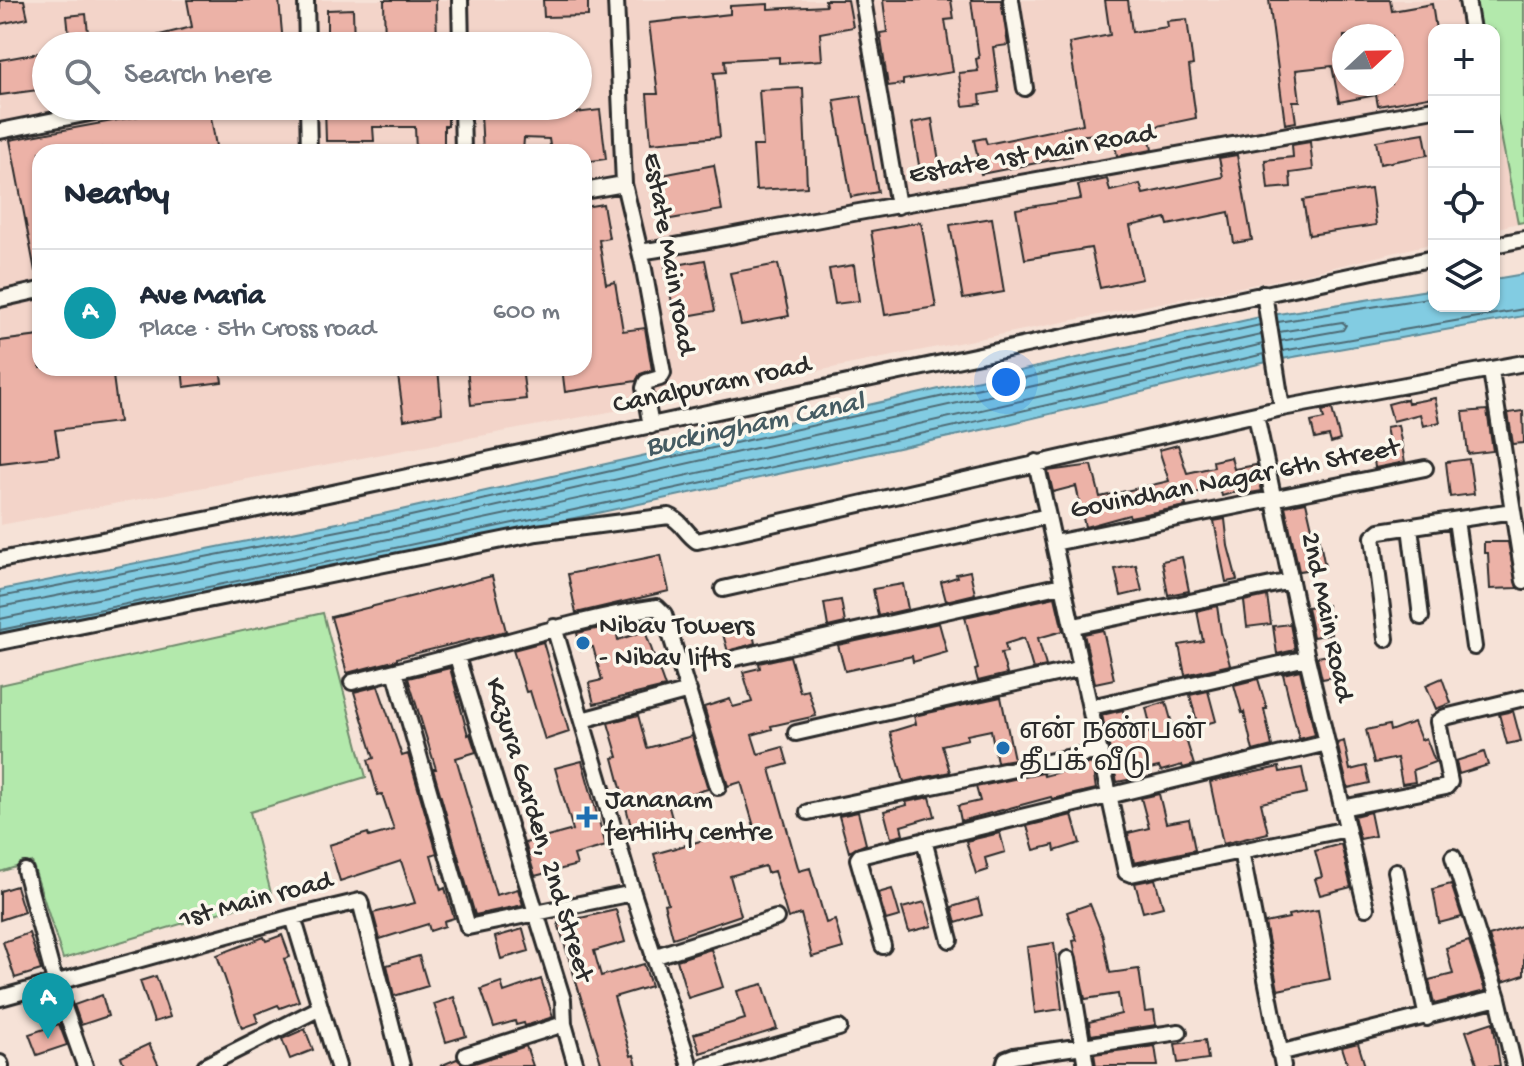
<!DOCTYPE html>
<meta charset="utf-8">
<style>
:root{--surface:#fff;--page:#f2f2f3;--text:#1f2937;--muted:#747a83;--line:#e0e1e3;--accent:#ea580c}
body{margin:0;font-family:"Gochi Hand","Noto Sans Tamil",sans-serif;background:var(--page);color:var(--text)}
.controls{position:absolute;right:24px;top:24px;display:grid;overflow:hidden;border-radius:16px;box-shadow:0 2px 6px #0004}
.controls button{width:72px;height:72px;display:grid;place-items:center;padding:0;border:0;border-bottom:2px solid var(--line);background:var(--surface);color:var(--text);font:40px sans-serif}
.compass{position:absolute;left:1332px;top:24px;width:72px;height:72px;border-radius:50%;background:var(--surface);box-shadow:0 2px 6px #0004;rotate:68deg}
.you{position:absolute;left:1006px;top:382px;width:28px;height:28px;margin:-20px;border:6px solid #fff;border-radius:50%;background:#1a73e8;box-shadow:0 0 0 12px #1a73e833}
.badge{display:grid;place-items:center;width:52px;height:52px;border-radius:50%;background:var(--accent);color:#fff;font-size:26px;font-weight:700}
.pin{position:absolute;translate:-50% -66px;filter:drop-shadow(0 2px 4px #0008)}
.pin::after{content:'';position:absolute;top:42px;width:28px;height:24px;background:inherit;clip-path:polygon(0 0,100% 0,50% 100%)}
.list{margin:0;padding:0;list-style:none}
h2{display:flex;justify-content:space-between;align-items:center;height:104px;margin:0;padding:0 32px;font-size:34px}
h2 small{font-size:26px;font-weight:400;color:var(--muted)}
.list li{display:grid;grid-template-columns:52px 1fr auto;gap:24px;align-items:center;box-sizing:border-box;height:128px;padding:0 32px;border-top:2px solid var(--line)}
.list b{display:block;font-size:30px;white-space:nowrap}
.list p{margin:0;font-size:26px;white-space:nowrap;color:var(--muted)}
.list em{font-size:26px;font-style:normal;color:var(--muted)}
.icon{flex:none;width:44px;height:44px;fill:none;stroke:currentColor;stroke-width:2;stroke-linecap:round;stroke-linejoin:round}
.map{position:relative;flex:none;width:1524px;height:1066px;overflow:hidden}
.search{position:absolute;background:var(--surface);box-shadow:0 2px 6px #0004;left:32px;top:32px;width:560px;height:88px;display:flex;align-items:center;gap:20px;box-sizing:border-box;padding:0 28px;border-radius:44px;color:var(--muted);font-size:30px}
.panel{position:absolute;background:var(--surface);box-shadow:0 2px 6px #0004;left:32px;top:144px;width:560px;height:232px;border-radius:24px}
.map>svg:first-child{display:block}
</style>
<div class="map">
<svg width="1524" height="1066" viewBox="0 0 1524 1066">
<rect width="100%" height="100%" fill="#f6e2d7"/>
<filter id="ink" filterUnits="userSpaceOnUse"><feTurbulence type="fractalNoise" baseFrequency=".0125" numOctaves="2"/><feDisplacementMap in="SourceGraphic" scale="16" xChannelSelector="R" yChannelSelector="G"/><feConvolveMatrix kernelMatrix="1 2 1 2 8 2 1 2 1" color-interpolation-filters="sRGB"/></filter>
<g filter="url(#ink)">
<path fill="#f3d4c9" fill-rule="evenodd" d="M0,0H1475L1481,30H1434V243L1301,275L625,409L0,525ZM1344,36H1392V84H1344ZM46,46H578V106H46ZM40,152H584V368H40Z
M1494,99L1518,223L1494,229Z"/>
<path fill="#b3e9ac" stroke="#6f8a6c" stroke-width="2" d="M1475,0H1524V222L1518,223L1494,99V30H1481Z
M323,613L366,777L250,812L272,897L63,959L32,862L0,872V685Z"/>
<path fill="#82cce2" stroke="#5f8c99" stroke-width="2" d="M1524,274V316L1271,361L1000,426L394,557L0,638V590L383,514L1260,317L1434,289V306H1494V279Z"/>
<g fill="none" stroke-linecap="round" stroke-linejoin="round">
<path stroke="#4e6b74" stroke-width="2" d="M1278,322L1434,297
M1279,332L1342,322L1346,325L1343,330L1281,341
M1282,351L1524,309
M0,597L384,522L1260,325
M0,607L386,531L1261,335
M0,619C422,533 844,445 1263,344
M0,630C423,543 845,455 1264,354"/>
</g>
<path fill="#ecb2a7" stroke="#2b2b2b" stroke-width="2" fill-rule="evenodd" d="M0,0H24L28,18L0,24Z
M187,0H279L283,44L250,46L249,42L226,46H131V42L192,27Z
M384,0H436L437,46H385Z
M543,0H588V16L544,17Z
M825,0H848L853,27L820,33L822,60L779,63V57L725,60L726,72L714,73L720,137L651,143L647,94H658L649,23L730,14V6L768,4V9L826,6Z
M883,0H951L954,19L945,20L953,72L903,80V84L888,86L880,33L887,32Z
M971,0H1001L1008,45L993,47L999,92L980,95L981,104L963,106L959,73L978,71L976,59L979,58Z
M1105,0H1128L1132,32L1168,27L1167,21L1187,19L1193,65L1189,66L1196,118L1148,128L1152,150L1117,156L1113,132L1069,137L1072,156L981,174L974,140L985,138L987,144L1083,124L1069,43L1110,35Z
M1269,0H1390L1392,11L1432,4L1436,30H1434V96L1378,106L1376,95L1339,102L1332,66L1296,70L1300,101H1293L1296,122L1285,124ZM1344,36H1392V84H1344Z
M353,9L354,46H327V10Z
M86,14L88,33L69,35L67,16Z
M39,53L46,89L0,95V60Z
M803,88L807,187L756,190L753,146H763L759,90Z
M861,96L878,192L851,197L834,100Z
M193,106H209L217,152H102L101,148L84,152H40V271H35L10,140Z
M325,106H448V126H444V152H416L415,127H373L374,141H326Z
M600,110L606,159L584,162V152H551L549,139L524,138L523,152H483L481,114H533V118Z
M932,119L940,167L920,171L912,123Z
M1424,133L1428,155L1380,164L1376,141Z
M1310,142L1313,170L1290,173L1291,187L1268,189L1265,160L1293,157L1292,145Z
M1237,155L1252,240L1234,243L1229,212L1168,225L1166,218L1130,226L1142,279L1100,288L1091,248L1025,259L1016,209L1081,199L1078,185L1107,179L1110,191L1140,184L1143,194L1223,177L1219,158Z
M714,165L722,210L665,220L657,176Z
M1371,189L1376,225L1309,235L1303,200Z
M603,204L609,238L599,240L606,284L615,282L623,331L645,328L652,370L640,374L636,381L565,392L562,368H584V207Z
M992,218L1004,292L963,299L950,225Z
M921,222L936,307L885,315L871,231Z
M705,260L715,311L675,318L665,267Z
M778,264L789,316L741,325L730,273Z
M854,265L859,301L835,304L829,269Z
M40,336V368H112L119,422L55,430L59,456L0,463V341Z
M182,368H220L222,382L184,387Z
M397,368H438L442,413L404,420Z
M467,368H522L526,399L471,405Z
M1435,398L1440,422L1423,426L1420,414L1393,421L1388,404L1407,399L1408,403Z
M1332,409L1340,440L1331,443L1329,436L1315,439L1311,422L1324,419L1322,411Z
M1487,410L1493,451L1468,454L1463,412Z
M1523,411L1524,443L1513,444L1508,413Z
M1398,425L1405,462L1375,468L1373,451L1390,448L1386,427Z
M1178,445L1187,473L1214,467L1213,461L1231,457L1234,469L1256,465L1262,491L1244,494L1243,490L1222,496L1220,488L1184,495L1186,506L1130,517L1129,515L1085,527L1076,486L1053,492L1048,471L1092,465L1100,497L1169,481L1159,450Z
M1469,459L1474,494L1450,497L1446,462Z
M1306,502L1312,528L1317,527L1325,567L1299,571L1285,506Z
M1225,519L1228,546L1237,580L1226,582L1214,521Z
M1484,542H1508L1517,588L1490,589L1488,553H1484Z
M661,555L669,591L576,613L568,574Z
M1182,557L1189,591L1168,595L1162,561Z
M1136,565L1142,591L1121,596L1115,569Z
M970,571L975,594L946,601L941,582L957,577L956,574Z
M492,576L506,631L397,658V660L347,673L331,617Z
M903,584L908,609L878,616L873,589Z
M1267,596L1271,624L1247,627L1244,601Z
M1055,597L1063,631L1038,638L1046,666L1033,669L1024,638L1005,644L1007,652L1001,653L1007,674L978,681L975,670L978,669L965,617Z
M841,600L845,623L828,627L824,603Z
M1327,605L1331,634L1313,637L1307,607Z
M1217,606L1221,632L1230,665L1185,675L1179,645L1203,641L1197,611Z
M750,620L755,643L728,652L721,627Z
M939,623L947,652L913,662L912,656L845,671L838,645Z
M1290,624L1295,650L1277,654L1273,626Z
M615,625L618,640L645,631L665,687L594,704L589,683L602,680L593,647L581,650L577,633Z
M1103,630L1114,679L1095,683L1084,634Z
M543,642L569,732L545,740L530,691L526,692L513,650Z
M1335,654L1339,676L1322,679L1317,657Z
M790,656L800,692L808,690L816,716L771,726L772,729L752,735L758,754L783,747L788,764L770,769L799,871L810,868L826,923L835,920L843,948L812,957L801,914L788,918L774,871L767,873L765,866L730,876L741,915L673,938L664,904L668,903L654,854L718,836L719,840L755,830L741,782L728,786L704,707L730,699L733,707L752,702L743,672L760,668L759,663Z
M450,668L468,735L470,734L476,752L456,758L496,895L518,889L523,905L475,915L433,769H436L408,678Z
M1300,670L1315,735L1299,739L1283,674Z
M1442,678L1451,703L1436,709L1426,685Z
M1258,679L1267,709H1264L1272,746L1253,751L1244,712L1242,713L1234,685Z
M378,686L402,756L408,754L437,853L431,855L441,890L445,888L454,918L444,921L445,926L430,931L428,924L380,939L373,913L415,903L401,861L340,881L329,845L368,833L369,837L394,830L382,794L378,795L368,760L374,758L354,692Z
M1208,691L1216,721L1198,726L1190,695Z
M1001,697L1014,759L997,762L991,730L967,735L968,739L942,745L950,772L904,782L890,732L916,724L914,716Z
M1166,702L1176,738L1185,736L1194,765L1183,768L1182,765L1161,771L1159,767L1136,772L1138,778L1117,782L1102,715L1123,710L1129,736L1152,732L1146,708Z
M1513,711L1521,741L1507,744L1499,714Z
M638,715L647,748L692,736L708,789L667,800L672,818L632,830L613,758L618,757L608,723Z
M1414,722L1421,740L1426,738L1435,762L1413,770L1415,782L1402,784L1397,758L1374,763L1366,730L1389,725L1390,731Z
M1344,741L1350,770L1366,766L1370,783L1348,788L1337,743Z
M1484,752L1488,765L1459,774L1456,761Z
M582,761L606,846L574,855L577,865L535,876L525,843L573,830L555,768Z
M1092,763L1096,789L1052,799L1051,797L961,821L958,806L980,801L976,787L1043,773L1044,776Z
M1279,767L1280,772L1302,768L1307,793L1261,803L1268,833L1223,844L1210,782Z
M1159,794L1166,823L1189,819L1195,850L1134,863L1128,833L1149,828L1141,798Z
M930,797L935,816L901,826L903,835L891,838L884,811L907,805L906,802Z
M858,812L866,844L849,852L839,816Z
M1370,812L1375,836L1360,839L1354,816Z
M1072,815L1080,843L1055,851L1054,845L1034,850L1027,826Z
M1000,833L1005,852L985,858L988,870L976,874L966,841Z
M1341,844L1351,887L1320,895L1315,879L1322,877L1315,851Z
M1155,879L1163,907L1143,912L1135,883Z
M1451,884L1462,917L1439,923L1433,889Z
M16,886L24,912L0,920V891Z
M892,889L900,916L886,920L878,893Z
M978,899L982,915L956,923L952,907Z
M925,902L932,926L909,932L902,908Z
M1090,904L1103,937L1110,973L1139,969L1145,1012L1154,1011L1156,1025L1091,1035L1089,1022L1121,1014L1118,994L1085,999L1073,941L1077,940L1067,912Z
M616,910L625,942L594,951L601,976L644,964L651,986L614,997L631,1056L634,1055L637,1066H602L558,923Z
M1318,910L1330,979L1278,990L1265,923L1289,918L1288,915Z
M1524,925V975L1503,982L1489,936Z
M523,929L529,951L501,959L495,937Z
M29,933L41,970L15,978L3,942Z
M282,935L290,957L284,959L299,1001L280,1008L278,1005L255,1014L258,1022L242,1028L217,955L264,937L266,941Z
M1469,941L1485,991L1434,1004L1429,980L1453,974L1446,948Z
M1054,943L1062,1009L1035,1013L1027,947Z
M711,949L723,987L688,998L677,960Z
M419,956L428,986L394,996L387,965Z
M156,976L170,1017L154,1022L140,981Z
M541,979L553,1017L525,1026L524,1023L516,1025L515,1021L494,1027L481,989L501,982L504,992Z
M763,984L777,1029L700,1053L694,1034L745,1019L737,991Z
M102,995L108,1016L81,1025L74,1005Z
M454,997L466,1036L446,1042L434,1004Z
M1493,1022L1500,1066H1478L1466,1031Z
M59,1024L67,1045L37,1055L29,1034Z
M305,1029L313,1050L290,1059L282,1039Z
M1205,1040L1208,1059L1178,1063L1175,1044Z
M1358,1043L1365,1066H1348L1342,1047Z
M149,1044L159,1066H125L121,1057Z
M526,1046L533,1066H440L457,1059L463,1064L469,1065Z
M1155,1046L1158,1066H1096L1094,1054Z"/>
<g fill="none" stroke-linecap="round" stroke-linejoin="round">
<defs>
<path id="street" d="M306,0L307,46
M460,0L461,46
M616,0L624,184L643,264L663,373L660,378L646,382L644,388L651,426
M863,0L898,206
M1011,0L1025,88
M1467,0L1472,30
M308,106L309,152
M462,106L463,152
M0,131L124,106
M584,191L624,184
M1494,245L1524,239
M640,252C704,242 767,228 831,217C1032,182 1233,146 1434,109
M1264,293L1282,408
M0,299L40,290
M1491,371L1524,581
M1256,415L1307,658L1366,908
M1036,462L1126,872L1131,874L1241,851
M1456,520L1474,647
M1410,527L1421,617
M1054,543L1425,468
M0,560L220,517L1434,258
M723,589L1048,516
M1074,626L1291,581
M554,627L633,893L690,1066
M1386,639L1373,537L1380,531L1513,511
M0,642L537,533L669,516C681,520 686,534 697,541L1282,408L1524,363
M457,657L563,1000L564,1024L576,1066
M735,658L1062,585
M352,682L395,671
M1091,707L1307,658
M582,720L689,691
M796,733L1082,668
M1342,808L1446,787L1450,782L1438,722L1445,717L1524,698
M808,812L1100,751
M924,840L950,940
M1453,857L1498,998L1514,1066
M25,871L55,982L85,1066
M1396,871L1427,1018
M633,893L468,927L395,671C483,651 568,620 657,607L664,614L718,787
M293,917L338,1066
M883,946L858,859L860,856L1327,743
M653,957L776,918
M1068,959L1086,1066
M0,998L293,917L360,901L402,1066
M1279,1053L1498,998
M466,1055L564,1024
M0,1063L1,1066
M205,1066L320,1008
M705,1066L839,1028
M1004,1066L1006,1059L1014,1056L1179,1032
M1283,1066L1241,851L1347,829"/>
</defs>
<use href="#street" stroke="#2b2b2b" stroke-width="20"/>
<use href="#street" stroke="#fbf7ec" stroke-width="14"/>
</g>
</g>
<g fill="#1f6fb2" stroke="#fbf7ec" stroke-width="3">
<circle cx="583" cy="643" r="8"/>
<circle cx="1003" cy="748" r="8"/>
<path d="M583 805h8v8h8v8h-8v8h-8v-8h-8v-8h8z"/>
</g>
<g text-anchor="middle" dominant-baseline="central" stroke-width="7" stroke-linejoin="round" paint-order="stroke">
<g font-size="28" fill="#2b2b2b" stroke="#fbf7ec">
<text transform="translate(1032 155) rotate(-10)">Estate 1st Main Road</text>
<text transform="translate(668 254) rotate(80)">Estate Main road</text>
<text transform="translate(712 386) rotate(-12)">Canalpuram road</text>
<text transform="translate(1235 480) rotate(-11)">Govindhan Nagar 6th Street</text>
<text transform="translate(1326 617) rotate(78)">2nd Main Road</text>
<text transform="translate(538 830) rotate(73)">Kazura Garden, 2nd Street</text>
<text transform="translate(256 901) rotate(-15)">1st Main road</text>
</g>
<g font-size="28" fill="#2b2b2b" stroke="#fbf7ec" text-anchor="start">
<text x="599" y="627">Nibav Towers<tspan x="599" dy="32">- Nibav lifts</tspan></text>
<text x="1019" y="732">என் நண்பன்<tspan x="1019" dy="32">தீபக் வீடு</tspan></text>
<text x="605" y="801">Jananam<tspan x="605" dy="32">fertility centre</tspan></text>
</g>
<g font-size="30" font-style="italic" fill="#455b62" stroke="#fbf7ec">
<text transform="translate(755 426) rotate(-12)">Buckingham Canal</text>
</g>
</g>
</svg>
<div class="controls">
<button>+</button>
<button>−</button>
<button><svg class="icon" aria-label="locate" viewBox="0 0 24 24"><circle cx="12" cy="12" r="6"/><path d="M12 2v4M12 18v4M2 12h4M18 12h4"/></svg></button>
<button><svg class="icon" aria-label="layers" viewBox="0 0 24 24"><path d="M12 4l9 5-9 5-9-5zM3 14l9 5 9-5"/></svg></button>
</div>
<svg class="compass" viewBox="-18 -18 36 36"><path d="M0-13l5 13h-10z" fill="#e53935"/><path d="M0 13l5-13h-10z" fill="#747a83"/></svg>
<div class="you"></div>
<div class="pin badge" style="left:48px;top:1039px;background:#0f9aa8">A</div>
<div class="search"><svg class="icon" aria-label="search" viewBox="0 0 24 24"><circle cx="10" cy="10" r="6"/><path d="M15 15l6 6"/></svg>Search here</div>
<section class="panel">
<h2>Nearby<small></small></h2>
<ul class="list">
<li><span class="badge" style="background:#0f9aa8">A</span><div><b>Ave Maria</b><p>Place · 5th Cross road</p></div><em>600 m</em></li>
</ul>
</section>
</div>
